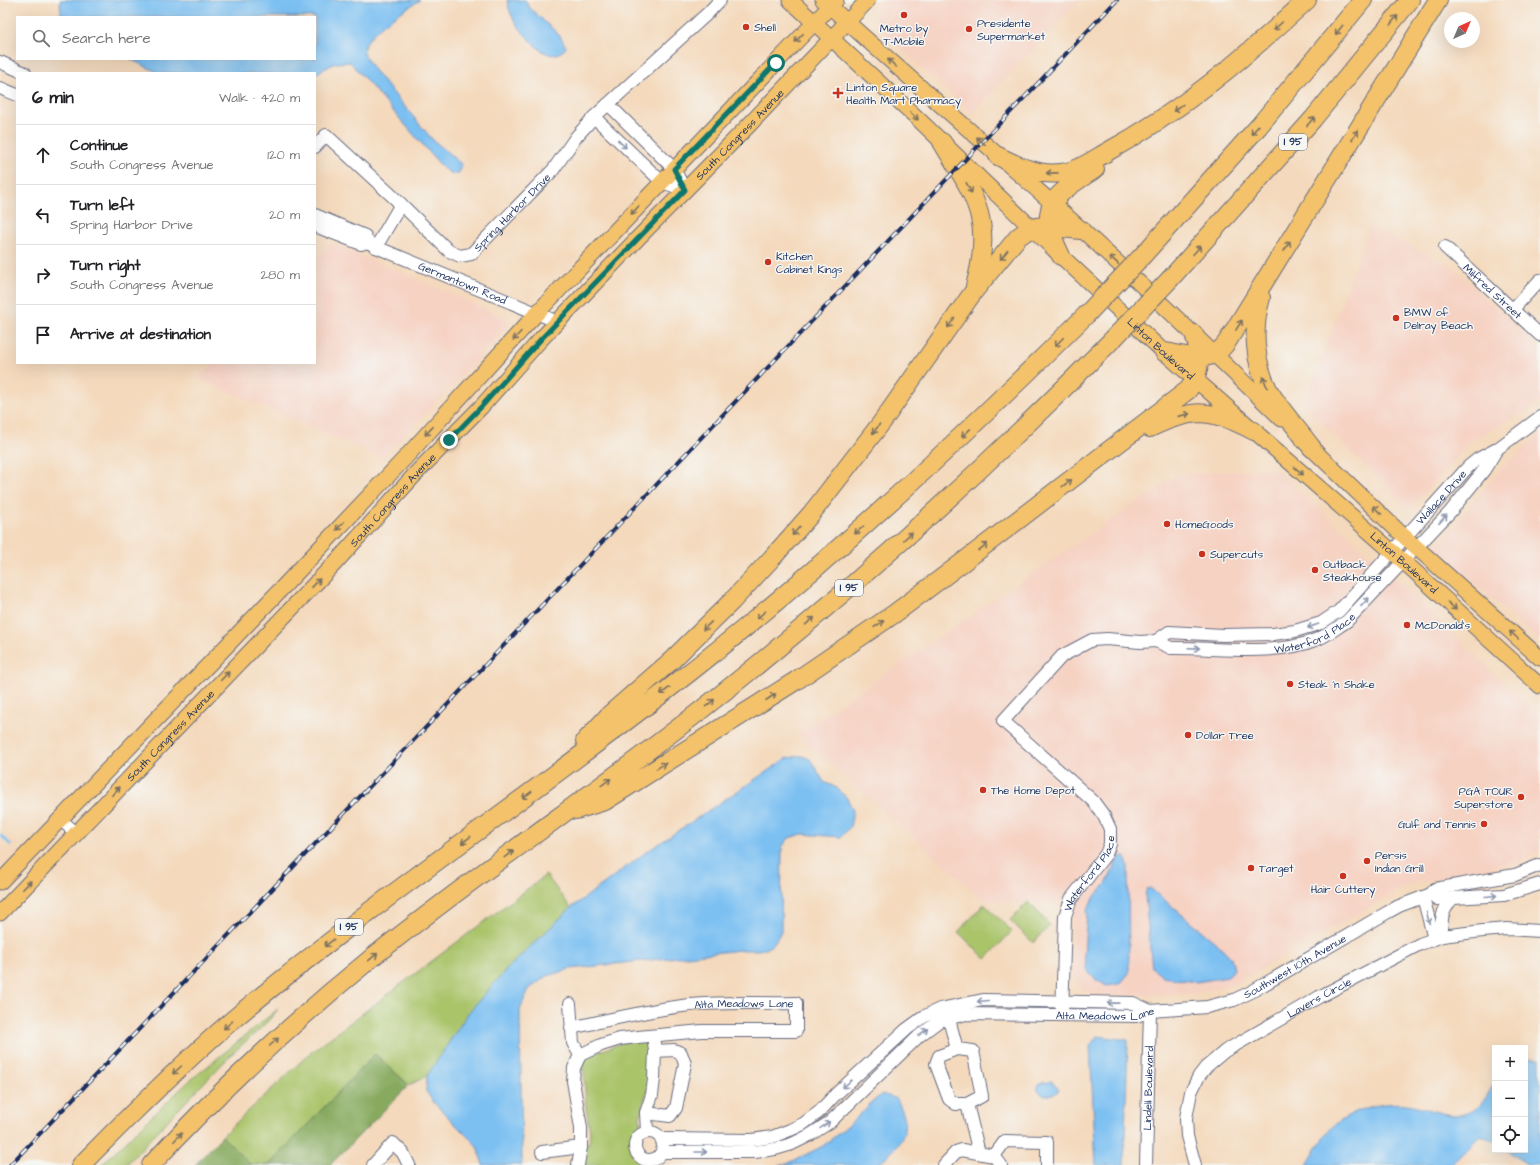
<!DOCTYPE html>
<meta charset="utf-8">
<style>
:root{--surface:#fff;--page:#f2f2f2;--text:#202124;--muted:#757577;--line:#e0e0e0}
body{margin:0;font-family:"Architects Daughter",sans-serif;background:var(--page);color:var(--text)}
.controls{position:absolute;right:12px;bottom:12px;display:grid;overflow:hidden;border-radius:0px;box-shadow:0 4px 16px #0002}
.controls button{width:36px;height:36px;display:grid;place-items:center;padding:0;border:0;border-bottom:1px solid var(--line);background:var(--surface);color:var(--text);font:20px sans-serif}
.compass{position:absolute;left:1444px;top:12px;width:36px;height:36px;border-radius:50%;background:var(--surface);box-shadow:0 4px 16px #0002;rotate:44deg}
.stop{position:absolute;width:12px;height:12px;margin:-9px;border:3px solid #0f766e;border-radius:50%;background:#fff}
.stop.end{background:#0f766e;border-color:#fff;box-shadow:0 1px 4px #0008}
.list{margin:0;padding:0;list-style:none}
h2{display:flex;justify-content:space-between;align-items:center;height:52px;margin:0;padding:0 16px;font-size:17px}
h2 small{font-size:13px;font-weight:400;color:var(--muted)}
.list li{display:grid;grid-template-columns:26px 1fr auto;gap:12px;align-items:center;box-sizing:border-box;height:60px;padding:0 16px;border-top:1px solid var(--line)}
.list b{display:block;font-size:15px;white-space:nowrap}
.list p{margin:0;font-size:13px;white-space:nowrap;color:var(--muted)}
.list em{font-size:13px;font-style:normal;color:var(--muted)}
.icon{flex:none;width:22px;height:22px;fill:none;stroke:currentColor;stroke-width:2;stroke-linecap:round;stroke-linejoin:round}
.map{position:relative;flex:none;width:1540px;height:1165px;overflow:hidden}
.search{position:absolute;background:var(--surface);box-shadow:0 4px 16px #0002;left:16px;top:16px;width:300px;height:44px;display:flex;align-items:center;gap:10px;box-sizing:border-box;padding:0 14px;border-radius:0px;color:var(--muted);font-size:15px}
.panel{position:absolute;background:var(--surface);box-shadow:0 4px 16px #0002;left:16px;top:72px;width:300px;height:292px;border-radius:0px}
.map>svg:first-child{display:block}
</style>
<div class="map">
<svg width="1540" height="1165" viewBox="0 0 1540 1165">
<rect width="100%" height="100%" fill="#f6f6f2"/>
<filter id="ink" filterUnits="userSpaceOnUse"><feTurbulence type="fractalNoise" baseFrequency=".025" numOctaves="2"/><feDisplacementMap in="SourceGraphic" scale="8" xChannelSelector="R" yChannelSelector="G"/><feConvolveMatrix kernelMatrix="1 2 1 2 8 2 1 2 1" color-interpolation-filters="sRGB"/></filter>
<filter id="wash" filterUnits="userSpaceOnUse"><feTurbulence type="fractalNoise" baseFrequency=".012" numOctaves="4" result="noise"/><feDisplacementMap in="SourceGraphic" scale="16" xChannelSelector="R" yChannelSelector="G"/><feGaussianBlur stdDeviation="0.9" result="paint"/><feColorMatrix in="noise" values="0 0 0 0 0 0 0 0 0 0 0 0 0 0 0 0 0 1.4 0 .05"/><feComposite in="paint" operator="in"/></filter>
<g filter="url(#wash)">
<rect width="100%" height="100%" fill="#f4d9bc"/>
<path fill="#f6d2c3" d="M885,0H1080L972,113L877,27L875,11Z
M1370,227L1449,264L1540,348V403L1472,440L1409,509L1304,405Z
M331,243L500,315L509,321L508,326L383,458L199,379L214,363H315V260Z
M1540,434V642L1435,548L1500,470Z
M1275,469L1401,584L1540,718V850L1519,862L1408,885L1234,984L1190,994L1098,996L1082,989L1071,975L1074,903L985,901L797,734L1179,474Z"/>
<path fill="#aac46b" stroke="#627a64" d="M546,875L571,908L509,967L469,1012L427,1076L409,1085L375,1054L269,1165H251L222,1136L310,1053Z
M1028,902L1050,925L1033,943L1010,920Z
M984,904L1012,931L986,959L958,932Z
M278,1009C265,1027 246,1040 230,1056C195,1092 160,1128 126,1165H101L187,1083Z
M629,1040L648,1042L649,1049V1086L642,1107L640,1117L641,1129C638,1132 633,1135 632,1139C628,1148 634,1157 640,1162V1165H580L584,1144L589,1143L590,1132L586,1108L584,1070H577L582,1058Z"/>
<path fill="#87aa5f" stroke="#516c5e" d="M375,1054L409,1085L330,1165H269Z
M222,1136L251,1165H195Z"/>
<path fill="#7bc0f2" stroke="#4b78a8" d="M60,0H420C401,13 368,29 363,52L373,69L432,139L461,164V169L458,174H452L444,169L350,62L335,63L315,74L159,73L130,59H315V17H61Z
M507,0H525L530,8L560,36L566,47C564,51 561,52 557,54C543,60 519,29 513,18C510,13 508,6 507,0Z
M802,756L810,759L824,782L837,788L847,798L853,811L850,827L841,837L802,834L789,838L782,847L781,931C770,954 763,949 740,950L570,969L547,976L529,989L520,1009L522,1165H483L477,1146L433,1102L426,1091L427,1076L469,1012L509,967L571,908L645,853L787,758Z
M1119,857H1125L1128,866L1129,973L1120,984L1107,986L1095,979L1087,971L1084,955L1087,911L1093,898L1106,884Z
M1150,888L1222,948L1231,958L1234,969L1228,977L1196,982L1163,977L1152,968L1145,895L1147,889Z
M1097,1036L1128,1040L1124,1165H1096L1090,1046Z
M1525,1058H1540V1165H1527L1507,1150H1525Z
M1051,1081L1053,1082L1059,1090L1053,1095H1043L1038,1091V1086L1044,1082L1047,1083Z
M1495,1082V1141L1481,1135L1451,1165H1307C1313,1155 1319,1143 1326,1134C1345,1109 1388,1098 1417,1106C1433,1110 1452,1119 1468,1113C1482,1108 1488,1094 1495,1082Z
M882,1094L897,1099C901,1108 907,1120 905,1129C902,1144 887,1158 875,1165H778L787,1164L823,1146L851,1123L870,1104Z"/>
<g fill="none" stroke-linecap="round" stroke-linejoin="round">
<path stroke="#7bc0f2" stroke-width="2.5" d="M0,835L11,845"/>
</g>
</g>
<g filter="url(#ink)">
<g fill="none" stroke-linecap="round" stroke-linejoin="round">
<defs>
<g id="minor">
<path d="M0,62L25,73"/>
<path d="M0,88L17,95"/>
<path d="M608,104L674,169L685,190"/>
<path d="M594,117L662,182L685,190"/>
<path id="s1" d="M315,147L326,135L401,204L449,251L460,256L471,254L553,170L576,137L594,117L708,13L720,0"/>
<path id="s2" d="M315,215L365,236L368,242L376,247L558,322"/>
<path d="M315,226L361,244L368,242"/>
<path d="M376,247L401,204"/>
<path id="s3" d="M1445,247L1540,335"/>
<path d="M1513,309L1540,280"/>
<path id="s4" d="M1156,641L1169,632L1223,635L1273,634L1295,631L1321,623L1339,611L1468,467L1478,459L1497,449L1540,417"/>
<path d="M60,819L76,833"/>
<path d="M1431,894L1437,899L1504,895L1540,884"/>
<path d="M1423,897L1434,939"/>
<path d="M1442,936C1441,919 1441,912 1452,899"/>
<path d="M570,1004L573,1043L580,1055"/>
<path d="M947,1012L957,1049"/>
<path id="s5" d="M1062,1015L1065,916L1071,899L1106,854L1110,844V829L1104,816L1093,801L1003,721L1062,656L1092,640L1107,639L1140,642L1156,641L1171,648C1215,647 1274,657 1315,640C1327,636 1336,628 1347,621L1450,512L1484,470L1497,449"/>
<path id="s6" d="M571,1028C608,1020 645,1011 682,1006C720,1001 758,1004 796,1003V1031H702L638,1037L620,1039L601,1045L580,1055L574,1068L573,1081L581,1128V1147L578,1165"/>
<path d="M967,1104L982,1096L973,1051L957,1049L939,1056L936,1064L949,1099L956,1104H967L979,1153"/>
<path d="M646,1113L670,1116L676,1108L685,1064L681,1053L674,1050L655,1051"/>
<circle cx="649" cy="1146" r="14"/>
<path d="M647,1132L646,1113L652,1095L654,1079L655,1051L654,1043"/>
<path d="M662,1139L752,1140L772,1137L790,1130L803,1124L819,1112L835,1095L907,1029L925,1016L940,1009L983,1000L1133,1003L1150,1011"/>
<path d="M542,1152L581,1147"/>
<path id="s7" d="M662,1152H755L775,1149L792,1144L810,1135L830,1122L919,1036L939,1021L966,1014L1137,1016L1150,1011L1207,1007L1234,1000L1251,992L1388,912L1399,906L1431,894L1435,889L1515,875L1540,865"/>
<path d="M994,1156L1005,1141L1047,1142V1165"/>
<path d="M373,1165L393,1143L403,1153L409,1165"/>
<path d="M944,1165L956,1152L962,1150L994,1156L1001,1165"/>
<path id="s8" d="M1146,1165L1150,1011"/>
<path id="s9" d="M1195,1165L1187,1136L1186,1118L1191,1092L1199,1076L1206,1067L1225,1051L1319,997L1420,944L1442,936L1483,931L1507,929L1540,931"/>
</g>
<g id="major">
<path id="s10" d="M790,0L914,115L1061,256L1164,352L1412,569L1540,686"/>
<path d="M823,0C898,69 976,135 1052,203C1131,273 1206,346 1282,419"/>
<path d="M1303,440L1397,530L1540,658"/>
<path d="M0,882L284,586L405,458L537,313L836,0"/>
<path id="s11" d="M0,913L336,562L419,470L482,406L541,339L639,237L749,125L868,0"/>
</g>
<path id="highway" d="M942,142C975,197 994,220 975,286
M998,156C1018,166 1038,176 1061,173C1078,171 1093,160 1107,152C1182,111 1245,57 1307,0
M1144,254L1259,126L1363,0
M1061,256C1035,204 1053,197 1095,169
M1171,278L1313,119L1410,0
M1261,298C1252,328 1254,363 1269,391C1281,411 1298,429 1312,448
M1164,352C1179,354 1202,362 1216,353C1221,350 1224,346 1227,342L1438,0
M1150,428C1193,407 1212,409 1254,431
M585,741L609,715L672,660L732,601L772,558L811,514L882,422L974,291L1018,237L1031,228L1042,226L1081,230
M576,810L605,801L797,680L894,614L963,562L1188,390C1202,373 1201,353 1194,334
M81,1165C129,1116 177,1068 229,1023C369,905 522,802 667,690C816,575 953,447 1086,315
M151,1165C220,1090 295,1020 374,956C479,872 590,797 696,714C843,599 981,473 1113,339"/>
</defs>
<use href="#minor" stroke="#676a7f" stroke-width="14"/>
<use href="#major" stroke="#676a7f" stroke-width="17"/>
<use href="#highway" stroke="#676a7f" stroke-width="20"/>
<use href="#minor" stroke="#fff" stroke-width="12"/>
<use href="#major" stroke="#f3c26a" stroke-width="15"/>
<use href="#highway" stroke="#f3c26a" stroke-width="18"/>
<defs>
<path id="rail" d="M10,1165L1117,0"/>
</defs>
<use href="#rail" stroke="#1b2f5e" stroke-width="4"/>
<use href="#rail" stroke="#f6f6f2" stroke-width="2.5" stroke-dasharray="8" stroke-linecap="butt"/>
<defs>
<path id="highway-bridge" d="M1086,315L1144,254
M1113,339L1171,278"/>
</defs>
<use href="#highway-bridge" stroke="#676a7f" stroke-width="20" stroke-linecap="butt"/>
<use href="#highway-bridge" stroke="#f3c26a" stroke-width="18"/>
</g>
<defs><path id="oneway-shaft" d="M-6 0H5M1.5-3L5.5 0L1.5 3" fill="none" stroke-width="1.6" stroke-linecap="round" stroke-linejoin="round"/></defs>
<g stroke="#7c7163">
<use href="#oneway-shaft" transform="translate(1394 20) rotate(-51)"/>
<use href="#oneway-shaft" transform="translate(1278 26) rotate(138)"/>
<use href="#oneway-shaft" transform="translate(1339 30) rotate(129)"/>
<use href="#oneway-shaft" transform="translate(799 38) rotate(133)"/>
<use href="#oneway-shaft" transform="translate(892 63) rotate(-138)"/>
<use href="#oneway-shaft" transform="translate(1178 108) rotate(143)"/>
<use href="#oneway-shaft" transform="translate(914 116) rotate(43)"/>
<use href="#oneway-shaft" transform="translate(1311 121) rotate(-49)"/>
<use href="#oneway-shaft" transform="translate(1255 130) rotate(131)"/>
<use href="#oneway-shaft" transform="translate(1355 135) rotate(-59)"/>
<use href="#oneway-shaft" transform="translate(981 141) rotate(-138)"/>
<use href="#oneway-shaft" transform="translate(1052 173) rotate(179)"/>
<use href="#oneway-shaft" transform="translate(969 188) rotate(62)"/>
<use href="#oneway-shaft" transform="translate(635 210) rotate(134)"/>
<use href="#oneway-shaft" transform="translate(1287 246) rotate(-59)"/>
<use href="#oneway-shaft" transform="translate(1197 250) rotate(-48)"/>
<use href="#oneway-shaft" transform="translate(1004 255) rotate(129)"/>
<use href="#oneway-shaft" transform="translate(1114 260) rotate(-137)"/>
<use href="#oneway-shaft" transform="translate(951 323) rotate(125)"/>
<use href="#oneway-shaft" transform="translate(1239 325) rotate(-58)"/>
<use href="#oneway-shaft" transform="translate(517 336) rotate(132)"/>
<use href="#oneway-shaft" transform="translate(1059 342) rotate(135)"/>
<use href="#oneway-shaft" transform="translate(1265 382) rotate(-113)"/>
<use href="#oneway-shaft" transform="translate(1184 415) rotate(-13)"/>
<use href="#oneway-shaft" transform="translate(876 429) rotate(127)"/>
<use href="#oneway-shaft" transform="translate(429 431) rotate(133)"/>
<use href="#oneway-shaft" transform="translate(966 433) rotate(137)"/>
<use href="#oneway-shaft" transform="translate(1299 471) rotate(41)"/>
<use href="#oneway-shaft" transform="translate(1067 483) rotate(-37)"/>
<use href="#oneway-shaft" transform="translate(1377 510) rotate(-136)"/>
<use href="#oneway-shaft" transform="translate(340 526) rotate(133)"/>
<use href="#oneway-shaft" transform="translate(859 530) rotate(139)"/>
<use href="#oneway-shaft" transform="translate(796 531) rotate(131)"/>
<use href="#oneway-shaft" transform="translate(908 536) rotate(-42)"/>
<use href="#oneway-shaft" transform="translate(983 547) rotate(-38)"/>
<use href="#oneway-shaft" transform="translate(316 583) rotate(-47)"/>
<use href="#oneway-shaft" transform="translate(1452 606) rotate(42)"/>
<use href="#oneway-shaft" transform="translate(761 615) rotate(141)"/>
<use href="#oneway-shaft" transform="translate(810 621) rotate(-40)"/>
<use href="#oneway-shaft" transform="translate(879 624) rotate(-35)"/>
<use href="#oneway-shaft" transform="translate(707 626) rotate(136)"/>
<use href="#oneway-shaft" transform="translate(1514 635) rotate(-138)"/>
<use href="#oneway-shaft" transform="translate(225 676) rotate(-46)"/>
<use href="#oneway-shaft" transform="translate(665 691) rotate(143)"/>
<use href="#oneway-shaft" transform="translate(771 697) rotate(-33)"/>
<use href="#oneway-shaft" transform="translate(710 703) rotate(-39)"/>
<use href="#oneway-shaft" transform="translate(661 766) rotate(-32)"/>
<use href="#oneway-shaft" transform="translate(606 782) rotate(-36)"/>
<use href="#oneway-shaft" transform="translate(116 791) rotate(-46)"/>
<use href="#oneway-shaft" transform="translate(527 795) rotate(143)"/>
<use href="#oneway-shaft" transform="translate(466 840) rotate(143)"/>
<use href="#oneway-shaft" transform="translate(509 854) rotate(-37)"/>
<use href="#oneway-shaft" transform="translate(27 885) rotate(-46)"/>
<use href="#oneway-shaft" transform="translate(329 943) rotate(142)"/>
<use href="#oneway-shaft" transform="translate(373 957) rotate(-39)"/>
<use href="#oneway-shaft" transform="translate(228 1025) rotate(139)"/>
<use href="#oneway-shaft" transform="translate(274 1042) rotate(-42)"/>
<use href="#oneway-shaft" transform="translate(177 1070) rotate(138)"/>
<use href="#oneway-shaft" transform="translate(178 1137) rotate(-46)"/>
</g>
<g stroke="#8d97ae">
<use href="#oneway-shaft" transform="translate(622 144) rotate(44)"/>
<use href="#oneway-shaft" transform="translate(1443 519) rotate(-47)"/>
<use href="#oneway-shaft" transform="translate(1365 602) rotate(-47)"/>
<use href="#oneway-shaft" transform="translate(1313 626) rotate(161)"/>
<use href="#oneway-shaft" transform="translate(1194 648) rotate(2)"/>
<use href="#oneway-shaft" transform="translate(1491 896) rotate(-5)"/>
<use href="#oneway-shaft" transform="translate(1428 918) rotate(76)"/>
<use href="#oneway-shaft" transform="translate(983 1001) rotate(175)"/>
<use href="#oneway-shaft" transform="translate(1113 1003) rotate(-179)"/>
<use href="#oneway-shaft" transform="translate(923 1032) rotate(-36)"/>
<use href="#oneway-shaft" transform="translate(847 1084) rotate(138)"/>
<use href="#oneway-shaft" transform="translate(825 1125) rotate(-35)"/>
<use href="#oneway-shaft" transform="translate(701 1152)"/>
</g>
</g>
<g fill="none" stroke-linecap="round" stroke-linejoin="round" filter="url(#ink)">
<path stroke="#0f766e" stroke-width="5" d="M449,440L482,406L541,339L685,190L674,169L776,63"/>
</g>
<g fill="#c8321e" stroke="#f6f6f2" stroke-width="1.5">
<circle cx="904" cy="15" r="4"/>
<circle cx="746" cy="27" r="4"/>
<circle cx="969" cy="29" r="4"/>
<path d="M836 87h4v4h4v4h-4v4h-4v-4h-4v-4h4z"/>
<circle cx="768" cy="262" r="4"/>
<circle cx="1396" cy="318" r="4"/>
<circle cx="1167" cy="524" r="4"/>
<circle cx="1202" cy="554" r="4"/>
<circle cx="1315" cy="570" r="4"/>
<circle cx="1407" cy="625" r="4"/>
<circle cx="1290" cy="684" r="4"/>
<circle cx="1188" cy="735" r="4"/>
<circle cx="983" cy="790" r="4"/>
<circle cx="1521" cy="797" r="4"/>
<circle cx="1484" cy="824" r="4"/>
<circle cx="1367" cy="861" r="4"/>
<circle cx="1251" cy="868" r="4"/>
<circle cx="1343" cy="876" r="4"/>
</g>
<g text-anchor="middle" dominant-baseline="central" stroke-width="3" stroke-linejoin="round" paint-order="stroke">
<g fill="#f6f6f2" stroke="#5d6b8a" stroke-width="1">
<rect x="1279" y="134" width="28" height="16" rx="3"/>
<rect x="835" y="580" width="28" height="16" rx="3"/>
<rect x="335" y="919" width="28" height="16" rx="3"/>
</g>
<g font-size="10" font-weight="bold" fill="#1b2f5e">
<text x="1293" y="142">I 95</text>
<text x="849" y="588">I 95</text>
<text x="349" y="927">I 95</text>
</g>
<g font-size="11" fill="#1b2f5e" stroke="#f6f6f2" text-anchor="start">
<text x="977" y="23">Presidente<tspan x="977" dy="13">Supermarket</tspan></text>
<text x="754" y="27">Shell</text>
<text x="904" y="28" text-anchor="middle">Metro by<tspan x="904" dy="13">T-Mobile</tspan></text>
<text x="846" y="87">Linton Square<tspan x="846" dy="13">Health Mart Pharmacy</tspan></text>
<text x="776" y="256">Kitchen<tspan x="776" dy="13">Cabinet Kings</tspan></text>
<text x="1404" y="312">BMW of<tspan x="1404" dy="13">Delray Beach</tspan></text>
<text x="1175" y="524">HomeGoods</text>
<text x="1210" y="554">Supercuts</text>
<text x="1323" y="564">Outback<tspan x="1323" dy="13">Steakhouse</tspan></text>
<text x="1415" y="625">McDonald's</text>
<text x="1298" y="684">Steak 'n Shake</text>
<text x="1196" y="735">Dollar Tree</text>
<text x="991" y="790">The Home Depot</text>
<text x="1513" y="791" text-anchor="end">PGA TOUR<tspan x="1513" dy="13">Superstore</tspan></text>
<text x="1476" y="824" text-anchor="end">Gulf and Tennis</text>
<text x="1375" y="855">Persis<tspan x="1375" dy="13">Indian Grill</tspan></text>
<text x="1259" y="868">Target</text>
<text x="1343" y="889" text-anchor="middle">Hair Cuttery</text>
</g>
<g font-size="11" fill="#1b2f5e" stroke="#f6f6f2">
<text stroke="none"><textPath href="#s11" startOffset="1074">South Congress Avenue</textPath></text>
<text stroke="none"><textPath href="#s1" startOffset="267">Spring Harbor Drive</textPath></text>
<text stroke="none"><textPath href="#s2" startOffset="164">Germantown Road</textPath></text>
<text stroke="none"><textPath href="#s3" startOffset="65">Milfred Street</textPath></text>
<text stroke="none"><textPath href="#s10" startOffset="509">Linton Boulevard</textPath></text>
<text stroke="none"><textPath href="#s4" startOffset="344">Wallace Drive</textPath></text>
<text stroke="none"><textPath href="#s11" startOffset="570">South Congress Avenue</textPath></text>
<text stroke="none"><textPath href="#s10" startOffset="833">Linton Boulevard</textPath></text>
<text stroke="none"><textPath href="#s5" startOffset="703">Waterford Place</textPath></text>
<text stroke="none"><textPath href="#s11" startOffset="246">South Congress Avenue</textPath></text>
<text stroke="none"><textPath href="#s5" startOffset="149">Waterford Place</textPath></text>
<text stroke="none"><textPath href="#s7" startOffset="691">Southwest 10th Avenue</textPath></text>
<text stroke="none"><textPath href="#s9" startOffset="237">Lavers Circle</textPath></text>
<text stroke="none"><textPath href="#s6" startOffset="175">Alta Meadows Lane</textPath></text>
<text stroke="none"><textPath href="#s7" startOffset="491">Alta Meadows Lane</textPath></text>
<text stroke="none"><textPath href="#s8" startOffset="77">Lindell Boulevard</textPath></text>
</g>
</g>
</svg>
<div class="controls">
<button>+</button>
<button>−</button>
<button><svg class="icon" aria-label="locate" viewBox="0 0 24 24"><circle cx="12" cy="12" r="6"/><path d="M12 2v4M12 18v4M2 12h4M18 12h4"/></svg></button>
</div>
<svg class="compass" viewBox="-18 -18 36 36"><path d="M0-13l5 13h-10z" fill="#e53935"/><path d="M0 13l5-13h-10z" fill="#757577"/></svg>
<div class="stop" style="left:776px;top:63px"></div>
<div class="stop end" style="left:449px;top:440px"></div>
<div class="search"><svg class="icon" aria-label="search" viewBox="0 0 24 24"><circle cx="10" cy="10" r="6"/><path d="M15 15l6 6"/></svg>Search here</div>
<section class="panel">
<h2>6 min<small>Walk · 420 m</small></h2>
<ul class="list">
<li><svg class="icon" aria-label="ahead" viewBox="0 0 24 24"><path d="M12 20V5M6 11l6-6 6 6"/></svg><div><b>Continue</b><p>South Congress Avenue</p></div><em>120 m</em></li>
<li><svg class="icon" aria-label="left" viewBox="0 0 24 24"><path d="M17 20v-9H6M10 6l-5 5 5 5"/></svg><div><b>Turn left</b><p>Spring Harbor Drive</p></div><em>20 m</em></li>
<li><svg class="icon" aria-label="right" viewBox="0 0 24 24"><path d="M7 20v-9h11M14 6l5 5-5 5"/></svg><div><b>Turn right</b><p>South Congress Avenue</p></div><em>280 m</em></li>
<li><svg class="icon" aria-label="arrive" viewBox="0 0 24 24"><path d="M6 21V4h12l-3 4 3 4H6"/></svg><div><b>Arrive at destination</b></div></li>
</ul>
</section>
</div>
